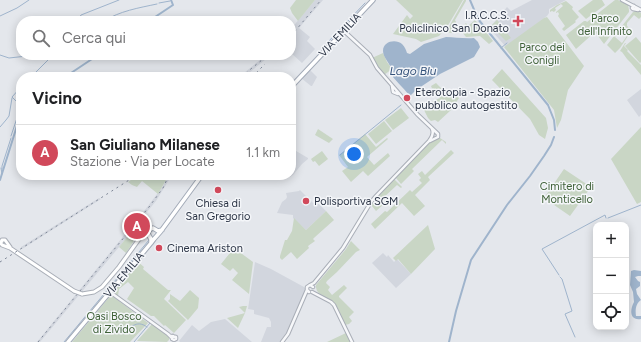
<!DOCTYPE html>
<html lang="it">
<meta charset="utf-8">
<style>
:root{--surface:#fff;--page:#f2f2f2;--text:#202124;--muted:#757577;--line:#e0e0e0;--accent:#d1495b}
body{margin:0;font-family:Figtree,sans-serif;background:var(--page);color:var(--text)}
.controls{position:absolute;right:12px;bottom:12px;display:grid;overflow:hidden;border-radius:8px;box-shadow:0 2px 10px #0003}
.controls button{width:36px;height:36px;display:grid;place-items:center;padding:0;border:0;border-bottom:1px solid var(--line);background:var(--surface);color:var(--text);font:20px sans-serif}
.you{position:absolute;left:354px;top:154px;width:14px;height:14px;margin:-10px;border:3px solid #fff;border-radius:50%;background:#1a73e8;box-shadow:0 0 0 6px #1a73e833}
.badge{display:grid;place-items:center;width:26px;height:26px;border-radius:50%;background:var(--accent);color:#fff;font-size:13px;font-weight:700}
.pin{position:absolute;translate:-50% -50%;border:2px solid #fff;box-shadow:0 1px 4px #0006}
.list{margin:0;padding:0;list-style:none}
h2{display:flex;justify-content:space-between;align-items:center;height:52px;margin:0;padding:0 16px;font-size:17px}
h2 small{font-size:13px;font-weight:400;color:var(--muted)}
.list li{display:grid;grid-template-columns:26px 1fr auto;gap:12px;align-items:center;box-sizing:border-box;height:56px;padding:0 16px;border-top:1px solid var(--line)}
.list b{display:block;font-size:15px;white-space:nowrap}
.list p{margin:0;font-size:13px;white-space:nowrap;color:var(--muted)}
.list em{font-size:13px;font-style:normal;color:var(--muted)}
.icon{flex:none;width:22px;height:22px;fill:none;stroke:currentColor;stroke-width:2;stroke-linecap:round;stroke-linejoin:round}
.map{position:relative;flex:none;width:641px;height:342px;overflow:hidden}
.search{position:absolute;background:var(--surface);box-shadow:0 2px 10px #0003;left:16px;top:16px;width:280px;height:44px;display:flex;align-items:center;gap:10px;box-sizing:border-box;padding:0 14px;border-radius:16px;color:var(--muted);font-size:15px}
.panel{position:absolute;background:var(--surface);box-shadow:0 2px 10px #0003;left:16px;top:72px;width:280px;height:108px;border-radius:16px}
.map>svg:first-child{display:block}
</style>
<div class="map">
<svg width="641" height="342" viewBox="0 0 641 342">
<rect width="100%" height="100%" fill="#e4e7ec"/>
<path fill="#d2d6de" d="M315,0H323L299,28L310,37L307,41L315,49L302,63L291,53V29Z
M532,0H566L549,9V13L547,16L506,47L491,30L492,28L491,26L507,7L511,11Z
M266,55H271L244,77H239Z
M309,69L317,77L312,86H311L301,78Z
M641,89V115L639,117L627,100Z
M291,148L308,158V159L302,164L293,175L290,177L288,175H291Z
M169,175H172L156,201L138,223L139,225L135,229H134L40,342H37L148,206L163,186Z
M300,190L313,203L316,201L326,211L306,230L293,218V215L277,213L282,202L286,199L287,197L286,193L299,191Z
M99,198L101,199L22,249L21,247Z
M383,253L387,257L388,255L394,262L397,259L411,274L396,288L372,263Z
M255,262L271,269L304,287L309,293L304,300L288,336L284,342H261L267,327H271V322L269,318L254,314V310L248,309Z
M225,319L252,342H180L179,341L192,325L199,331L211,322Z"/>
<path fill="#c9d6c5" fill-rule="evenodd" d="M296,0H315L298,21L292,13L290,8Z
M396,0H463L447,27L439,36L421,42L416,39L393,34L407,15L410,19L413,16Z
M464,0H466V1L455,20L456,22L452,33L446,32Z
M593,0H602L605,5L586,19L578,11Z
M615,0H618L628,5L629,10V12L604,44L595,32L576,49L566,35L584,21H586L587,22Z
M566,1L573,7L572,9L579,17L575,21L576,22L564,31L562,29L565,26L558,16L559,14L558,12L556,13V12L563,6L561,4L555,8L556,10L554,12L552,11L550,12V10L557,5Z
M635,11H637L641,13V17L639,19L634,15L627,23V26L632,30L620,48L615,53L607,45L633,12ZM623,28L629,33L622,43L615,37Z
M547,17L584,66L568,90L561,120L557,128L554,110L504,47L544,18Z
M475,20L480,26H481L493,41L489,44L480,36L466,37L462,32L466,29L464,25L466,23L468,26Z
M497,20L511,38L506,41L491,26Z
M636,37L641,43V62L640,63L625,46Z
M625,43H626L624,46L628,50L627,51L641,65V75L631,63L627,59L622,52L620,51Z
M383,53L387,62L392,69L384,75L380,70L372,58Z
M502,69L546,118L548,128L545,139L539,135L530,119L492,80Z
M436,83L442,89L446,91L448,90L447,89L459,98L451,110L438,122L435,120L431,121L428,118L423,108V106L440,98L436,94L434,93L431,86Z
M401,108L409,118L393,130L385,120Z
M384,121L392,131L376,144L368,134Z
M641,127V202L637,204L611,159Z
M318,129L333,139L329,143L315,135Z
M365,134L376,147L387,138L388,139L367,157L374,165L388,153L390,156L368,176L363,171L351,182L342,171L348,167L339,155Z
M440,138L446,142V144L442,140L412,169L414,171L401,184L396,178V176L432,140Z
M451,150L454,153L428,177L430,180L415,195L425,206L414,216L402,203L375,229L371,224L385,211L387,212L410,190L412,192L422,183L419,180L421,178L418,174L422,171L425,175Z
M322,151L328,159L319,166L315,161L313,162L311,159Z
M564,169L591,187L570,216L544,198Z
M138,175H169L158,194L142,181L137,187L132,185L128,182Z
M393,179H394L402,187L401,188L397,185L381,200L384,204L376,211L372,206V202Z
M326,211L334,220L315,237L313,239L315,241L308,246L309,248L297,259L291,252L282,260L280,258V256L285,240H287L292,231L294,218L306,230Z
M428,225L435,249L411,274L398,259L396,261L393,258Z
M128,236L134,241L126,253L119,247Z
M351,241L360,250L356,252L337,272L327,281L326,283L330,287L328,290L332,295L344,285L347,288L339,296V297L354,312L349,317L352,321L349,324L345,325C342,318 339,308 333,302C327,297 315,295 316,285L346,249Z
M234,248L253,262L249,294L232,280L238,273L233,268L230,271L221,264Z
M137,261L144,267L143,269L168,290H171L164,299L186,320L174,333L165,325L164,326L154,316H151L127,299L134,288L128,282L119,289L118,296L113,293C115,285 131,269 137,261Z
M190,290L199,298L198,308L188,320L168,301L170,299V294L180,301Z
M111,295L148,323L130,342H72Z
M243,306H247L245,313L238,328L227,318L245,313L239,307Z
M152,324L169,337V340L167,342L137,341Z
M346,333L350,342H327Z"/>
<path fill="#9fb4cc" d="M446,37C455,37 464,39 474,38L478,42L480,47L474,57L440,74L416,90L410,96C407,92 396,81 393,77C393,76 393,72 392,71C391,64 383,58 383,51C383,41 396,39 402,44C405,47 406,50 407,53L410,54L424,44Z
M634,270L641,271V276H638L635,277L638,281L640,282V286L636,289L637,294L641,300C636,303 635,310 636,316H641V319C629,321 630,309 634,302L633,292L630,285L631,271Z"/>
<g fill="none" stroke-linecap="round" stroke-linejoin="round">
<path stroke="#9fb4cc" stroke-width="1" d="M159,3L170,1
M0,16L17,8L29,0
M77,21L81,15L119,0
M104,21C120,11 138,8 157,4
M328,42L365,3
M501,48L507,43
M0,55L9,58L27,56H46L47,55
M31,77L53,55
M0,127L6,120L9,116L12,98
M11,136L21,106L12,97L21,87
M340,155L401,105
M1,168L2,174
M2,169V166L11,138
M608,218L641,205
M559,275L542,249L605,215L606,218
M560,277L562,279L572,311L565,314L575,337
M120,330C131,331 135,318 147,327
M64,342L149,240
M134,342L150,323"/>
<path stroke="#9fb4cc" stroke-width="2" d="M470,0L478,19L548,105L554,120L555,130
M149,21L173,5L171,0
M65,77L98,55
M0,180L21,113
M449,342L456,311L471,260L507,205L530,176L544,156L551,145L554,137"/>
<defs>
<path id="tertiary" d="M622,0L641,10
M634,6L632,8L633,9L638,10
M344,31L370,55L377,68L417,114L438,134V137L430,141
M392,86L393,92L398,94
M310,285L314,283L343,248L371,202L376,196L429,141C432,137 434,133 432,129
M110,292L168,334L172,338
M309,292L307,290V287L310,285L313,287
M312,292L331,302L334,305L352,342
M171,336L176,337V339L174,340L172,339V337L173,336
M282,342L288,334L307,290"/>
<path id="secondary" d="M0,242L2,245L10,248L74,291
M1,243L2,240H5L10,247
M82,294L94,292L102,287L119,267L142,235L149,231"/>
<path id="primary" d="M291,87L373,0
M151,243V239L148,234L149,230L153,228L158,231L162,230
M68,342L151,243L154,239L161,231L202,175"/>
</defs>
<use href="#tertiary" stroke="#a9aeb7" stroke-width="4.5"/>
<use href="#secondary" stroke="#a9aeb7" stroke-width="5"/>
<use href="#primary" stroke="#a3abb8" stroke-width="5.5"/>
<use href="#tertiary" stroke="#f7f8fa" stroke-width="2.5"/>
<use href="#secondary" stroke="#fff" stroke-width="3"/>
<use href="#primary" stroke="#fff" stroke-width="3.5"/>
<path stroke="#7d8696" stroke-width="1" stroke-dasharray="2 4" stroke-linecap="butt" d="M291,36L321,0
M241,77L268,55
M252,77L265,64
M0,262L137,175
M38,342L149,207L163,188L169,175"/>
<defs>
<path id="secondary-bridge" d="M74,291L82,294"/>
</defs>
<use href="#secondary-bridge" stroke="#a9aeb7" stroke-width="5" stroke-linecap="butt"/>
<use href="#secondary-bridge" stroke="#fff" stroke-width="3"/>
</g>
<g fill="#d1495b" stroke="#f4f6f9" stroke-width="1.5">
<path d="M516 15h4v4h4v4h-4v4h-4v-4h-4v-4h4z"/>
<circle cx="407" cy="98" r="4"/>
<circle cx="218" cy="190" r="4"/>
<circle cx="306" cy="201" r="4"/>
<circle cx="159" cy="248" r="4"/>
</g>
<g text-anchor="middle" dominant-baseline="central" stroke-width="3" stroke-linejoin="round" paint-order="stroke">
<g font-size="11" fill="#2b3445" stroke="#f4f6f9" text-anchor="start">
<text x="509" y="15" text-anchor="end">I.R.C.C.S.<tspan x="509" dy="13">Policlinico San Donato</tspan></text>
<text x="415" y="92">Eterotopia - Spazio<tspan x="415" dy="13">pubblico autogestito</tspan></text>
<text x="314" y="201">Polisportiva SGM</text>
<text x="218" y="203" text-anchor="middle">Chiesa di<tspan x="218" dy="13">San Gregorio</tspan></text>
<text x="167" y="248">Cinema Ariston</text>
</g>
<g font-size="11" fill="#3f6138" stroke="#f4f6f9">
<text x="605" y="18">Parco<tspan x="605" dy="13">dell'Infinito</tspan></text>
<text x="542" y="47">Parco dei<tspan x="542" dy="13">Conigli</tspan></text>
<text x="567" y="186">Cimitero di<tspan x="567" dy="13">Monticello</tspan></text>
<text x="114" y="316">Oasi Bosco<tspan x="114" dy="13">di Zivido</tspan></text>
</g>
<g font-size="11" fill="#2b3445" stroke="#f4f6f9">
<text transform="translate(340 35) rotate(-47)">VIA EMILIA</text>
<text transform="translate(124 275) rotate(-50)">VIA EMILIA</text>
</g>
<g font-size="12" font-style="italic" fill="#34527a" stroke="#f4f6f9">
<text x="413" y="71">Lago Blu</text>
</g>
</g>
</svg>
<div class="controls">
<button>+</button>
<button>−</button>
<button><svg class="icon" aria-label="locate" viewBox="0 0 24 24"><circle cx="12" cy="12" r="6"/><path d="M12 2v4M12 18v4M2 12h4M18 12h4"/></svg></button>
</div>
<div class="you"></div>
<div class="pin badge" style="left:137px;top:226px">A</div>
<div class="search"><svg class="icon" aria-label="search" viewBox="0 0 24 24"><circle cx="10" cy="10" r="6"/><path d="M15 15l6 6"/></svg>Cerca qui</div>
<section class="panel">
<h2>Vicino<small></small></h2>
<ul class="list">
<li><span class="badge">A</span><div><b>San Giuliano Milanese</b><p>Stazione · Via per Locate</p></div><em>1.1 km</em></li>
</ul>
</section>
</div>
